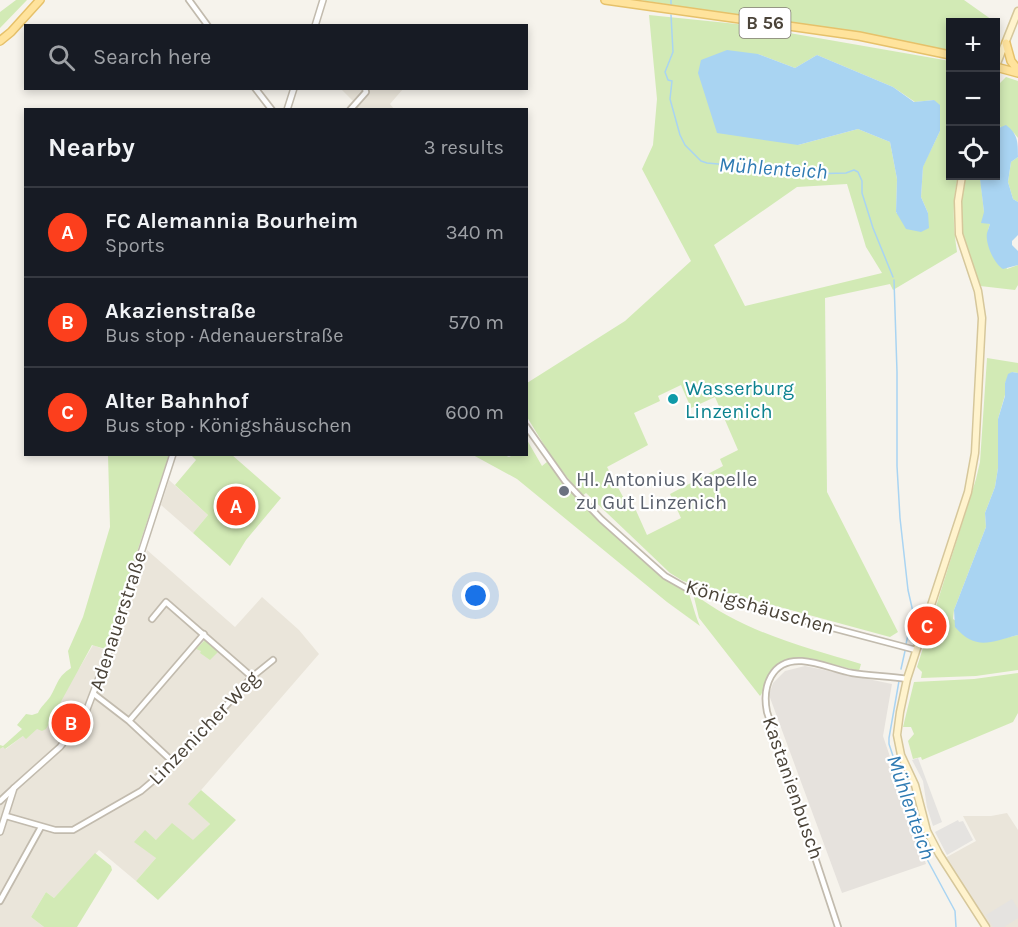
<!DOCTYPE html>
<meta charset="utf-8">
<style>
:root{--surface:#171b24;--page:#20242c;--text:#f1f3f6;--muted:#9ea1a6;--line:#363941;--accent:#fc3f1d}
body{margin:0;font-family:Karla,sans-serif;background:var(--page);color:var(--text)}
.controls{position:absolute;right:18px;top:18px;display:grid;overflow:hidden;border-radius:0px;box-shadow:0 3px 9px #0003}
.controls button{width:54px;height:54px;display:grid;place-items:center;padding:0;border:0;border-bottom:2px solid var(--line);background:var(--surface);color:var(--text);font:30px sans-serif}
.you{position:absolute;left:476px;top:596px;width:21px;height:21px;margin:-15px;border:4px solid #fff;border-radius:50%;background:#1a73e8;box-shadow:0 0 0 9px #1a73e833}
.badge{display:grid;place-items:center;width:39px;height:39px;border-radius:50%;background:var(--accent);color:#fff;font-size:20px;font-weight:700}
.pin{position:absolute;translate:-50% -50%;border:3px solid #fff;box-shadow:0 2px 6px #0006}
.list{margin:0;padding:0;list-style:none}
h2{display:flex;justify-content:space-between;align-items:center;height:78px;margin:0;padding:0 24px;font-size:26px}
h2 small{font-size:20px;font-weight:400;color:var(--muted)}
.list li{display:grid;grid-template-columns:39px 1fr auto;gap:18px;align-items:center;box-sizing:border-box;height:90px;padding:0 24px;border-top:2px solid var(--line)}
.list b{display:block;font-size:22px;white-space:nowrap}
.list p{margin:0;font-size:20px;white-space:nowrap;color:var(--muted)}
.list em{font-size:20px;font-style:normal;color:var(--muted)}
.icon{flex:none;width:33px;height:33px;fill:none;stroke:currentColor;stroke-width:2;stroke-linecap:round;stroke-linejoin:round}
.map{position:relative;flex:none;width:1018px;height:927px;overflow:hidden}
.search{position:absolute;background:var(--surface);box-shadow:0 3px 9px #0003;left:24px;top:24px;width:504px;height:66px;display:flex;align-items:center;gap:15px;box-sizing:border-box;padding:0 21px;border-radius:0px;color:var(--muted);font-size:22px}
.panel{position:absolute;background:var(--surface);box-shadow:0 3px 9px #0003;left:24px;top:108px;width:504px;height:348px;border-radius:0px}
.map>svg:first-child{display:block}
</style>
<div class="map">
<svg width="1018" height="927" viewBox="0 0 1018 927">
<rect width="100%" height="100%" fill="#f6f3ec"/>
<path fill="#eae5da" d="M341,89H403L390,104L395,110L348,109L354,102Z
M169,480L208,515L193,533L161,505Z
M147,550L235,627L262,597L299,630L319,654L189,804L210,824L193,841L156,840L145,831L156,858L136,881L99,850L54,898L46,892L31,917L44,927H0V749L3,747L6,749L23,736L80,667L93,645L113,653Z
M1007,813L1018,830V927H991L945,858L976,841L963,816H991Z"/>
<path fill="#e6e2dd" d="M805,666L892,684L883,736L926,864L842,893L769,695L773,683L785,671Z"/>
<path fill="#d2eab5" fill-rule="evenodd" d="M16,0H27L0,28V12Z
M639,0H964L995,22H950V51L789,23Z
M649,15L737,24L950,61V176H958C952,202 953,225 957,252L893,290L890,284L825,298L827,492L898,632L890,637L683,581L670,573L586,493L582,496L552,458L527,417V383L625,321L691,261L642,169L653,145L657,99ZM758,54L795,68L817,55L893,87L915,102L934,100L940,131L923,166L921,197L928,213H896L897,179L890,142L858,129L798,145ZM847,184L866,247L882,273L745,306L714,245L797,187ZM681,385L691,408L715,397L738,450L720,459L723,466L670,494L681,518L647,535L634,506L629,508L607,467L648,445L634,413L660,401L658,396Z
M1006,77L1018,81V138L1014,133L999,126L996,129V87Z
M1018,157V202L1013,199L1008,182L1011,162Z
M964,176H980L984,212L987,223L990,224L988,230L1007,269L1018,265V285L1015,290L980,286L961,231V189Z
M987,358L1018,363V373L1012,372L1005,383V395L998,419V468L995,487L985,513L986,527L954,610L953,619L988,642L1018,635V670L976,676L921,678L922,672L917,667L976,479L980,462Z
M527,440L542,466L548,461L572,491L597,517L689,594C693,605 695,615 700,626L667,602L517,479L473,455H504L509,457L513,455L526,454Z
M108,455H169L105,649L92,645L46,729L42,731L37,729L26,739L23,736L5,749L3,747L0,749V745L3,746L22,729L17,725L26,714L32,715L38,713C41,706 46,703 50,697C58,684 57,677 71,668L68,651L83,617L110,527Z
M193,455H232L281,498L246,540L230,566L193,533L208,515L175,485L196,460L192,456Z
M693,593C741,631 804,647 861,664L859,671C832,665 791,649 769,675C764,682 765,690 760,696L699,618Z
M205,640L218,652L210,660L200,653L201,651L196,649Z
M1018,673V713L1013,722L922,760L921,757L913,759L908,741L914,734L911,727H903L914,682L974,679Z
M201,790L236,820L158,900L136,881L156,858L134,842L145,830L156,840L172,823L193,840L210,824L188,804Z
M95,853L111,866L112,870L77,927H44L31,917L46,892L54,898Z"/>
<path fill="#e5e3e0" d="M918,758L942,822L933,826L927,807L923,781L912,760Z
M958,820L959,822L963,821L973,840L947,855L935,832Z
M1012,899L1018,909V918L1004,927H993L986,915Z"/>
<path fill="#a9d4f2" d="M727,50L758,54L795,68L817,55L893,87L914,102L934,100L940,105V131L923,167L921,197L928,213L929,228L921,232L906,229L896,212L897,179L890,142L858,129L798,145L717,133L698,73L701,60Z
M1006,125C1018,134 1018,142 1018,157L1011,162L1008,182L1013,199L1018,202V235L1012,241V245L1018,251V265L1003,269C994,264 985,243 987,233C988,230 989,227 990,224L981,223L984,212L980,179V176H996V129Z
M1012,372L1018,373V635C990,642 976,651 955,627L954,610L986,527L985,513L995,487L998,468V419L1005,396V383L1008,374Z"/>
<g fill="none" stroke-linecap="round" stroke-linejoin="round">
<path stroke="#a9d4f2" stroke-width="1.5" d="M671,0V6
M671,15L673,52L665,72L668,80L672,81L670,99L680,135L685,145L701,161L707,163L786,170L808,174L846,173L854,170L858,172L862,181V193L873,228L893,277
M894,280L897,372V466L900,518L908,590L913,612L906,644
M901,669L905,651
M899,681L889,738V744L928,861L955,911L956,927"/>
<defs>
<path id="minor" d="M189,0L208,26
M255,88L272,110
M350,110L366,92L365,88
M526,426L565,481L601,519L665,576L688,589L711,596L916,650
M152,619L166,602L252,677
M94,694L129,721L174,763
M129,721L204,634
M0,801L14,788
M6,816L55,830H73L141,791L174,763L252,677L273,660
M0,901L41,827
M838,927L767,712C762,687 771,659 802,661C819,662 836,670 852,673C870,676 889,676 907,679"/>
<path id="tertiary" d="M315,26L323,0
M287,110L294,88
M0,832L14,788L60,747L84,717L110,649L173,454"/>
<path id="secondary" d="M996,66L1018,11
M962,176L958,201L959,234L978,291L982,318L975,453L968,492L907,679L900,712L897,735L901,755L915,785L927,831L939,854L986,927"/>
<path id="primary" d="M605,0L859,36L950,55
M0,41L11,32L40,0
M1006,43L1011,61L1018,70
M996,67L1018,73"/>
</defs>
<use href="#minor" stroke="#c2bbae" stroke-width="8"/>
<use href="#tertiary" stroke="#c2bbae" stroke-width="8"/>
<use href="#secondary" stroke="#d6c79b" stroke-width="9"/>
<use href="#primary" stroke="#e6c16a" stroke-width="10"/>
<use href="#minor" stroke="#fff" stroke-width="4.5"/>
<use href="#tertiary" stroke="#fff" stroke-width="5"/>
<use href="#secondary" stroke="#fff3cd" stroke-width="6"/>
<use href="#primary" stroke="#ffe39c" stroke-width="7"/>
</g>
<circle fill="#0f9aa8" stroke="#fff" stroke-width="2" cx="673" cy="399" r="6"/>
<circle fill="#6b7280" stroke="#fff" stroke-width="2" cx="564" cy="491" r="6"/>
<g text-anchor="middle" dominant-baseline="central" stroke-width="4.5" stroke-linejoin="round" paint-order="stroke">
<rect fill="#fff" stroke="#817c74" stroke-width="1.5" x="739.5" y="8" width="51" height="30" rx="4.5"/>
<g font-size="18" font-weight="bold" fill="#4b4439">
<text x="765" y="23">B 56</text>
</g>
<g font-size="20" fill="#0d838f" stroke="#fff" text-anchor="start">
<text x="685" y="388">Wasserburg<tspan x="685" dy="23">Linzenich</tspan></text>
</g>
<g font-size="20" fill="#5b616d" stroke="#fff" text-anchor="start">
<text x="576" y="479">Hl. Antonius Kapelle<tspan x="576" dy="23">zu Gut Linzenich</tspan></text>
</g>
<g font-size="20" fill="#4b4439" stroke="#fff">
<text transform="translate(760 607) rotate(16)">Königshäuschen</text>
<text transform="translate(118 621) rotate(-72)">Adenauerstraße</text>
<text transform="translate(204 728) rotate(-46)">Linzenicher Weg</text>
<text transform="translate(793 788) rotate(71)">Kastanienbusch</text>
</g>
<g font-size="21" font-style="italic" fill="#2e7ab2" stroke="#fff">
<text transform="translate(773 168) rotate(4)">Mühlenteich</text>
<text transform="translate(911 807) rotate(71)">Mühlenteich</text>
</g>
</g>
</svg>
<div class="controls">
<button>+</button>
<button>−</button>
<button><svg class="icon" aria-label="locate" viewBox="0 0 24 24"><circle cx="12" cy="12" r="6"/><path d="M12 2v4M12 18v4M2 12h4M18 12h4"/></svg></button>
</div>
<div class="you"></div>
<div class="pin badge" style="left:236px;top:506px">A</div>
<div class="pin badge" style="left:71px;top:723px">B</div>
<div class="pin badge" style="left:927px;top:626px">C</div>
<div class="search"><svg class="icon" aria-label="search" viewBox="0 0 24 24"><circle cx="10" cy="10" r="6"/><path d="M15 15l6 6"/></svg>Search here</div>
<section class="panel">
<h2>Nearby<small>3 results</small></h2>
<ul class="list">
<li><span class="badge">A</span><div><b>FC Alemannia Bourheim</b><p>Sports</p></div><em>340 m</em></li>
<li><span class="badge">B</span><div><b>Akazienstraße</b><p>Bus stop · Adenauerstraße</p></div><em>570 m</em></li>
<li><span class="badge">C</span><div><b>Alter Bahnhof</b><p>Bus stop · Königshäuschen</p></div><em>600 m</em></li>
</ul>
</section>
</div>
